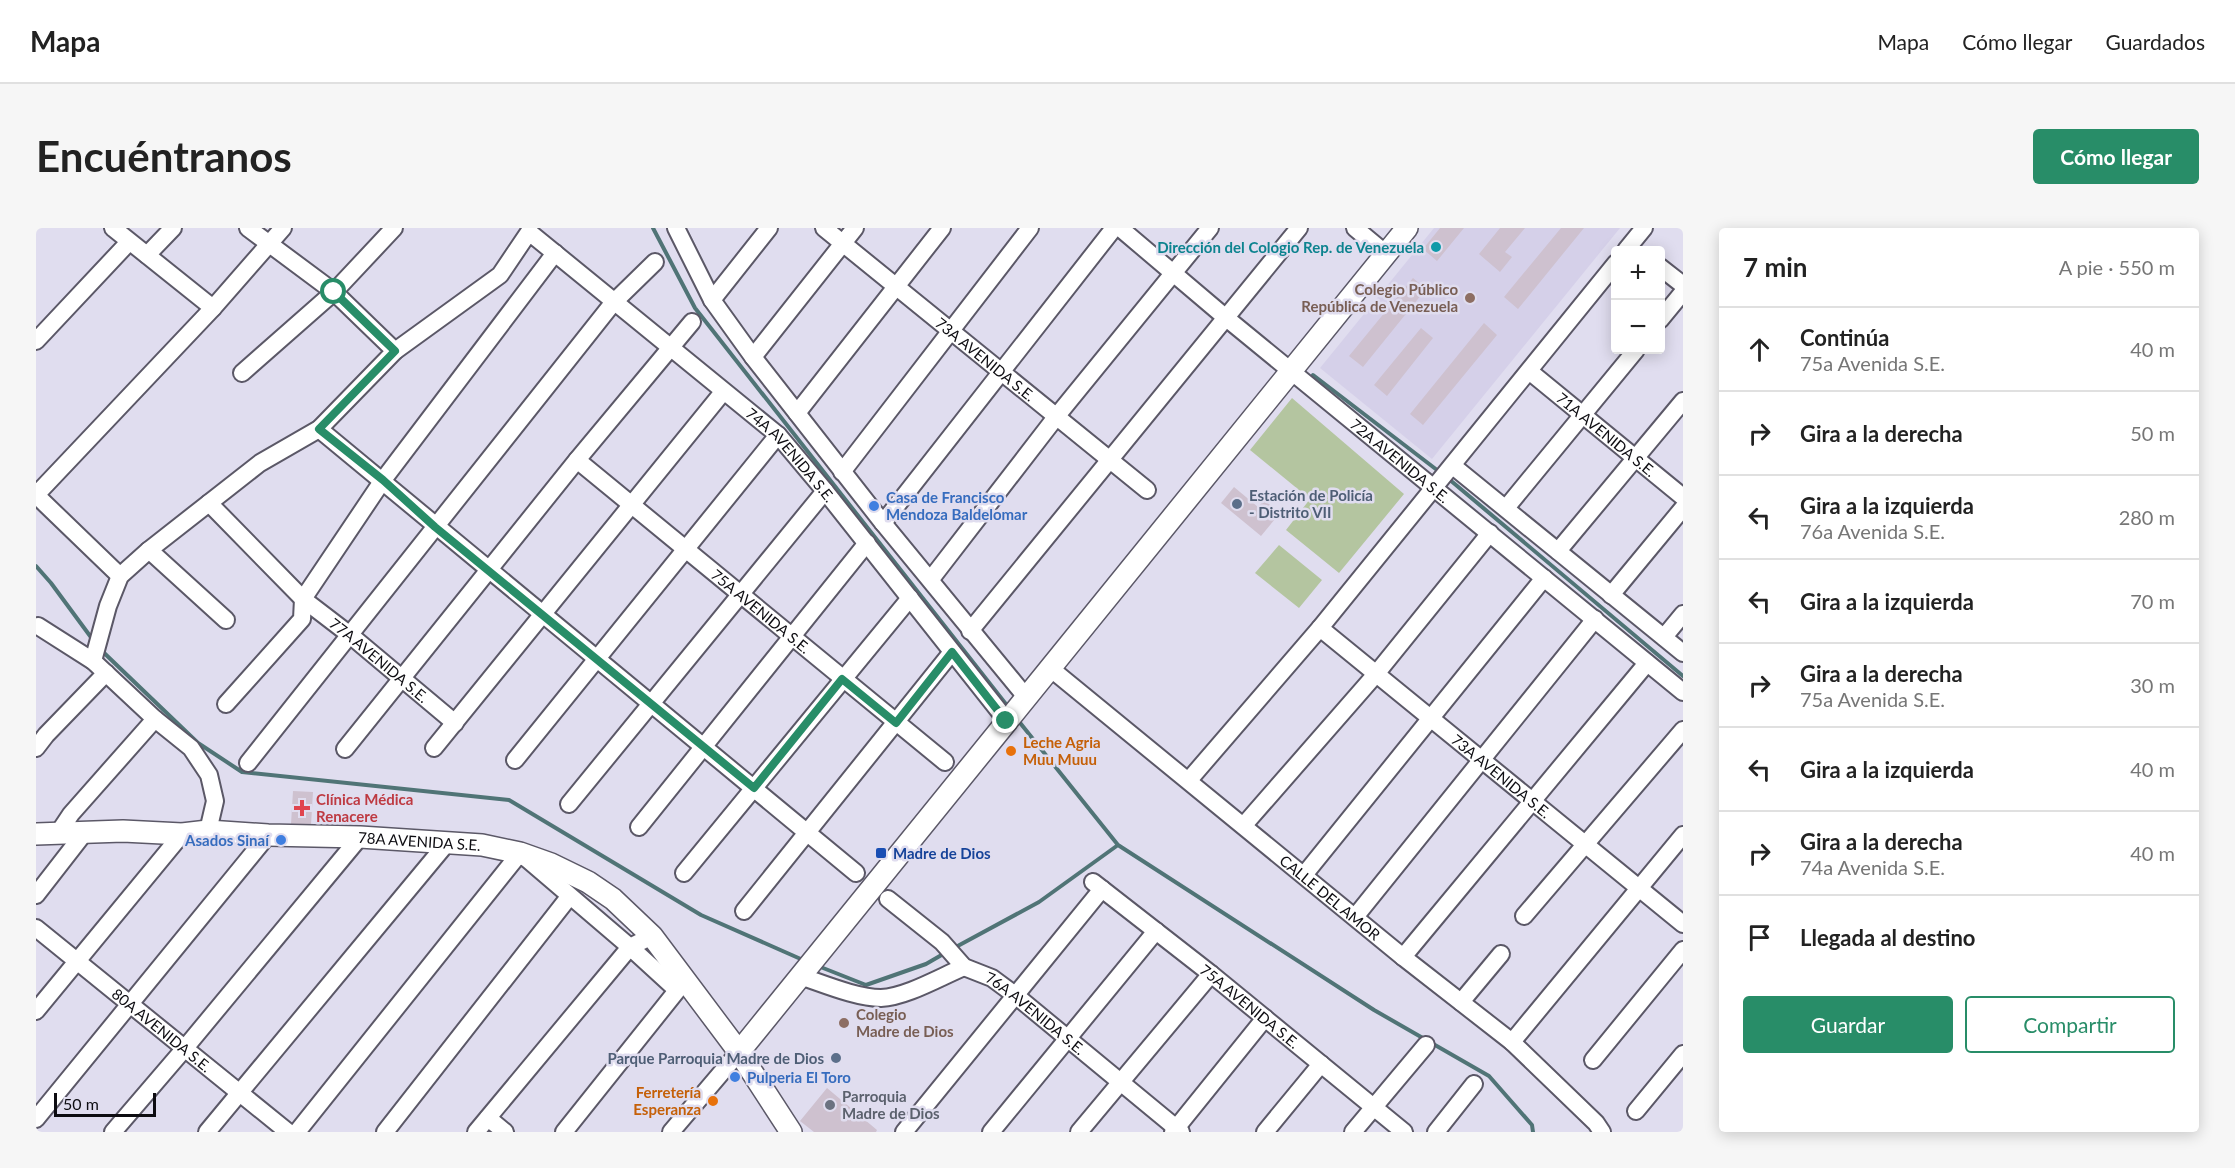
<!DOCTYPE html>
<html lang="es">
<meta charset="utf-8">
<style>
:root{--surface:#fff;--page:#f6f6f6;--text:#222;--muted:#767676;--line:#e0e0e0;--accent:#288d68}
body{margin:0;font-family:Lato,sans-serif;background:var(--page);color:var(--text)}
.controls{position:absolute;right:18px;top:18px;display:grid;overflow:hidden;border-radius:6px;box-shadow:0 3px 15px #0003}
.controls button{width:54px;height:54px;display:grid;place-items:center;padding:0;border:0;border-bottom:2px solid var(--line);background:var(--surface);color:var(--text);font:30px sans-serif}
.scale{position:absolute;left:18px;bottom:15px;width:102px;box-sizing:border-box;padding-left:6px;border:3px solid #0d0c11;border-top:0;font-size:16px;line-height:21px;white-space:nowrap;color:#0d0c11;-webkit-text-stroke:4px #e0ddef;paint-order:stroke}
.stop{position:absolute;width:18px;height:18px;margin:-14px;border:4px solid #288d68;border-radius:50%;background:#fff}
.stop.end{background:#288d68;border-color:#fff;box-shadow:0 2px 6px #0008}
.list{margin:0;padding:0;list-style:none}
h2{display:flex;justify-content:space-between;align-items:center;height:78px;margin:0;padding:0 24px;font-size:26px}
h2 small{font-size:20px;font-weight:400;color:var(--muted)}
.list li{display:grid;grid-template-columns:39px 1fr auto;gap:18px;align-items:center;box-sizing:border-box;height:84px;padding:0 24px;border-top:2px solid var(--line)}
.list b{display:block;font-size:22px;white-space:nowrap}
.list p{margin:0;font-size:20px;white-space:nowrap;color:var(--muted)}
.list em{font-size:20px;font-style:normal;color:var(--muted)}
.actions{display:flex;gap:12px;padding:18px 24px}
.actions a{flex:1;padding:14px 0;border:2px solid var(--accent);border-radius:6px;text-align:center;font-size:21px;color:var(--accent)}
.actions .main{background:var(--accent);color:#fff}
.icon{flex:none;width:33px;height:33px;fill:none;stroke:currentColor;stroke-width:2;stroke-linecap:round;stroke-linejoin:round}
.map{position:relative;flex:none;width:1647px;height:904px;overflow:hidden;border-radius:6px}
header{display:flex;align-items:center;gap:36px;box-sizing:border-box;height:84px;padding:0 30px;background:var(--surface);border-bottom:2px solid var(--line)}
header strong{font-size:28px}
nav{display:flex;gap:33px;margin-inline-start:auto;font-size:21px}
.intro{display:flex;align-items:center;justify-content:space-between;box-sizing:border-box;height:144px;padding:0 36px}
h1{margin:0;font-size:42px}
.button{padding:15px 27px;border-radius:6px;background:var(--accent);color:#fff;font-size:21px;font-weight:700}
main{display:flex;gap:36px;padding:0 36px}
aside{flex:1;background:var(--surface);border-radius:6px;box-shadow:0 3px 15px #0003}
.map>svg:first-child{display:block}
</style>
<header>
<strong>Mapa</strong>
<nav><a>Mapa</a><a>Cómo llegar</a><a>Guardados</a></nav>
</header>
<div class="intro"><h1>Encuéntranos</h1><a class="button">Cómo llegar</a></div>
<main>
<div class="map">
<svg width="1647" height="904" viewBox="0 0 1647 904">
<rect width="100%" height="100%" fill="#e0ddef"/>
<path fill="#d5d0e9" d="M1398,0H1584L1396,231L1284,140Z"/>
<path fill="#b4c5a0" d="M1256,170L1368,266L1303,345L1250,302L1274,271L1214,222Z
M1243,317L1286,352L1263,380L1219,345Z"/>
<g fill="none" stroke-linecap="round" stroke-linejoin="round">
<path stroke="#507476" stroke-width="4" d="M617,0L659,80L973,480
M1277,147L1401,242
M1414,252L1647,448
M0,338L15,355L57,412
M65,422L162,515L206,544L473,572L665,687L767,732
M981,491L1082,617L1338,782L1453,848L1496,897L1497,904
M918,720L1003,674L1082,617
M782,738L830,757L890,736L909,725"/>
</g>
<path fill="#cec1cf" d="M1404,0H1428L1401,33L1387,21Z
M1464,0H1489L1469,24L1476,29L1464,44L1443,26Z
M1525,0H1548L1482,81L1468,69Z
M1377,50L1390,61L1327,139L1313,128Z
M1448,95L1461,107L1387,197L1374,186Z
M1385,100L1397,110L1351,168L1338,157Z
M1198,259L1222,279L1228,272L1244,285L1225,308L1185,275Z
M257,563L277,564L275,597L255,596Z
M791,860L841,902L840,904H778L764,893Z"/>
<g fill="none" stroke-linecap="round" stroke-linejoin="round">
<defs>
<g id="minor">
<path d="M77,0L177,80"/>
<path d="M212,0L298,64L359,123"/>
<path d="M640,0L676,72L717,129L847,295L990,469"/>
<path id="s1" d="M788,0L1111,262"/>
<path id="s2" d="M1084,0L1189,89L1647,464"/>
<path d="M1319,0L1350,26"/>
<path d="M1590,22L1608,0"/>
<path d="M111,27L137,0"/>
<path d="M1624,39L1647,57"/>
<path d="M676,72L733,0"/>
<path d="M1624,92L1647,64"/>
<path d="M0,113L93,14"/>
<path d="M717,129L819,0"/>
<path id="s3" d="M1493,143L1647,269"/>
<path d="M206,145L298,64L358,0"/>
<path d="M761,185L906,0"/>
<path d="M283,201L820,645"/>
<path id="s4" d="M541,232L909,534"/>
<path d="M1417,238L1647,425"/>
<path d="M806,244L994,0"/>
<path d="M0,267L177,80L247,0"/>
<path d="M0,267L84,348"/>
<path id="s5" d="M173,275L267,371L314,407L419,495"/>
<path d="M1470,280L1600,122"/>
<path d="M847,295L1078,0"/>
<path d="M113,322L190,392"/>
<path d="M1522,323L1647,173"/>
<path d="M895,351L1020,189L1174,0"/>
<path d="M1575,367L1647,280"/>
<path d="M2,398L57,433L119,491L155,520L173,547L179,573L172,603"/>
<path id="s6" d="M1284,400L1647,696"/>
<path d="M934,403L1263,0"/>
<path d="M1628,409L1647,386"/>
<path id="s7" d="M57,433L72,378L84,348L113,322L224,235L283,201L359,123L464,47L493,4L742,207L789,263L971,493"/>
<path id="s8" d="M1014,440L1367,729L1476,814L1560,895L1566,904"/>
<path d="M190,476L266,391L267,371L347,252L519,25"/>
<path d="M0,520L10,507L70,445"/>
<path d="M398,520L687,164"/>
<path d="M309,521L541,232L656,94"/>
<path d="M479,532L742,207"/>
<path d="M212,535L577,75L619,34"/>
<path d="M1153,552L1284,400L1580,35"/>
<path d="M533,576L789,263"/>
<path d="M1208,597L1340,446L1454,305"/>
<path d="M603,599L831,315"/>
<path d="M23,604L35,586L119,491"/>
<path d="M648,645L874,370"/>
<path d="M1268,647L1508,350"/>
<path id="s9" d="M1057,654L1175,746L1368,904"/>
<path d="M0,667L49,604"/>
<path id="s10" d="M852,671L906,714L928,739L956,750L979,767L1145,904"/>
<path d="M708,683L916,424"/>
<path d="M1488,688L1647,502"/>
<path d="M1319,689L1559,391"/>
<path id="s11" d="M0,700L252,904"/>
<path d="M1367,729L1611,435"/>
<path d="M764,748C788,756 821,770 845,770C870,769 904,749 928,739"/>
<path d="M1425,774L1465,726"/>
<path d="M0,783L146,606"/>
<path d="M1476,814L1647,607"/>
<path d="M1557,832L1647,722"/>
<path d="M1600,883L1647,826"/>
<path d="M452,890L469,904"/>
<path d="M0,891L232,607"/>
<path d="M77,904L149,820L324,609"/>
<path d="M171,904L411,615"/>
<path d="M261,904L484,625L594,719L616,708"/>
<path d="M349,904L533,669"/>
<path d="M440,904L594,719L641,762"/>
<path d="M528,904L647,755"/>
<path d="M635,904L703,824"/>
<path d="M868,904L1066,661"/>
<path d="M955,904L1120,703"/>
<path d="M1043,904L1175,746"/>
<path d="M1137,904L1229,790"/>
<path d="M1229,904L1285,836"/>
<path d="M1317,904L1390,817"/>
<path d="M1400,904L1438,856"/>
</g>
<g id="tertiary">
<path id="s12" d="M0,606L87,603L146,606L172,603L232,607L324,609L446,617L484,625L515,636L552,654L577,671L616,708L703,824L755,904"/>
<path d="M703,824L1371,0"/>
</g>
</defs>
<use href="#minor" stroke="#5b5867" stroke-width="20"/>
<use href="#tertiary" stroke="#5b5867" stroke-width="24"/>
<use href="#minor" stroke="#fff" stroke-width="16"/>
<use href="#tertiary" stroke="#fff" stroke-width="21"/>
</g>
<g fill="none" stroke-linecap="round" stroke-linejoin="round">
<path stroke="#288d68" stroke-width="8" d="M298,64L359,123L283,201L347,252L399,299L718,560L806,451L860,495L916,424L970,493"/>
</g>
<circle fill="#0f9aa8" stroke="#e0ddef" stroke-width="2" cx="1400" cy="19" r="6"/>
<g fill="#8d6e63" stroke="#e0ddef" stroke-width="2">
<circle cx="1434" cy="70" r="6"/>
<circle cx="808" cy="795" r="6"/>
</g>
<g fill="#5c6f8a" stroke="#e0ddef" stroke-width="2">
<circle cx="1201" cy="276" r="6"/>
<circle cx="800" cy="830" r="6"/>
</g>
<g fill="#3f7fe0" stroke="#e0ddef" stroke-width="2">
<circle cx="838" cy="278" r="6"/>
<circle cx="245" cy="612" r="6"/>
<circle cx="699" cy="849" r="6"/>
</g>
<g fill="#e8710a" stroke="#e0ddef" stroke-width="2">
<circle cx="975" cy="523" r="6"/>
<circle cx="677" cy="873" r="6"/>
</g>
<path fill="#e0444e" stroke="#e0ddef" stroke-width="2" d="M263 571h6v6h6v6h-6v6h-6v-6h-6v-6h6z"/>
<rect fill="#1a4fb4" stroke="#e0ddef" stroke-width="2" x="839" y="619" width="12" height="12" rx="3"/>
<circle fill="#6b7280" stroke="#e0ddef" stroke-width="2" cx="794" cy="877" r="6"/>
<g text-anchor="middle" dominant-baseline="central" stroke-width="5" stroke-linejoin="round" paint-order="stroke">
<g font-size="15" font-weight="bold" fill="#0d838f" stroke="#e0ddef" text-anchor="end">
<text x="1388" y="19">Dirección del Cologio Rep. de Venezuela</text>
</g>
<g font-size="15" font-weight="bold" fill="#785e54" stroke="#e0ddef" text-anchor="end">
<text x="1422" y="61">Colegio Público<tspan x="1422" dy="17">República de Venezuela</tspan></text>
<text x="820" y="786" text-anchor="start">Colegio<tspan x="820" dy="17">Madre de Dios</tspan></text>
</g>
<g font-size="15" fill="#0d0c11" stroke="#e0ddef">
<text stroke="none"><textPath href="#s1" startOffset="208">73A AVENIDA S.E.</textPath></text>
<text stroke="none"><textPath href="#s3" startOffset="100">71A AVENIDA S.E.</textPath></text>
<text stroke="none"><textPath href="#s7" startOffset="972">74A AVENIDA S.E.</textPath></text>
<text stroke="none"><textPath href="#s2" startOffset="364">72A AVENIDA S.E.</textPath></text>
<text stroke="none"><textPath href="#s4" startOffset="238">75A AVENIDA S.E.</textPath></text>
<text stroke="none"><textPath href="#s5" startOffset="232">77A AVENIDA S.E.</textPath></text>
<text stroke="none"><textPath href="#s6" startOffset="234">73A AVENIDA S.E.</textPath></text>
<text stroke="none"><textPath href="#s12" startOffset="384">78A AVENIDA S.E.</textPath></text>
<text stroke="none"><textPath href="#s8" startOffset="362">CALLE DEL AMOR</textPath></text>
<text stroke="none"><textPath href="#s9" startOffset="200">75A AVENIDA S.E.</textPath></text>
<text stroke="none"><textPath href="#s10" startOffset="188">76A AVENIDA S.E.</textPath></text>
<text stroke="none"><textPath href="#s11" startOffset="162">80A AVENIDA S.E.</textPath></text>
</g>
<g font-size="15" font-weight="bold" fill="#4e5e75" stroke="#e0ddef" text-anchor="start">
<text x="1213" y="267">Estación de Policía<tspan x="1213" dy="17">- Distrito VII</tspan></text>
<text x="788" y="830" text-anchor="end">Parque Parroquia Madre de Dios</text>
</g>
<g font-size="15" font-weight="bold" fill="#366cbe" stroke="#e0ddef" text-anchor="start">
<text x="850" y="269">Casa de Francisco<tspan x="850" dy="17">Mendoza Baldelomar</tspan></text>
<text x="233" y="612" text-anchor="end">Asados Sinaí</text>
<text x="711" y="849">Pulperia El Toro</text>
</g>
<g font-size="15" font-weight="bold" fill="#c56008" stroke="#e0ddef" text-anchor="start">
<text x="987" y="514">Leche Agria<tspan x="987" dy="17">Muu Muuu</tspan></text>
<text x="665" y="864" text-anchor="end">Ferretería<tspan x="665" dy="17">Esperanza</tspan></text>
</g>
<g font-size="15" font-weight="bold" fill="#be3a42" stroke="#e0ddef" text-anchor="start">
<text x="280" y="571">Clínica Médica<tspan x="280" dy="17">Renacere</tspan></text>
</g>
<g font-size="15" font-weight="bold" fill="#164399" stroke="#e0ddef" text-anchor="start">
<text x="857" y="625">Madre de Dios</text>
</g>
<g font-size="15" font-weight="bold" fill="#5b616d" stroke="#e0ddef" text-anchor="start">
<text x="806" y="868">Parroquia<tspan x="806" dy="17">Madre de Dios</tspan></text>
</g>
</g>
</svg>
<div class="controls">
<button>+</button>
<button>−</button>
</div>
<div class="scale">50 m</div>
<div class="stop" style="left:298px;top:64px"></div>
<div class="stop end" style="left:970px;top:493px"></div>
</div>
<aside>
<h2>7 min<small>A pie · 550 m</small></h2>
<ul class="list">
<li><svg class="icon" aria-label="ahead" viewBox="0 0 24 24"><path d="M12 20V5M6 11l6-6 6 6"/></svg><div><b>Continúa</b><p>75a Avenida S.E.</p></div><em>40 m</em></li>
<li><svg class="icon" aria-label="right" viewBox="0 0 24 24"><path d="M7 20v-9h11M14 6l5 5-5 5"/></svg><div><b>Gira a la derecha</b></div><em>50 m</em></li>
<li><svg class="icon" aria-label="left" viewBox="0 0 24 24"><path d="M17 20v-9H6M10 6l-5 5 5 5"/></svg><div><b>Gira a la izquierda</b><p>76a Avenida S.E.</p></div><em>280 m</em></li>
<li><svg class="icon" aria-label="left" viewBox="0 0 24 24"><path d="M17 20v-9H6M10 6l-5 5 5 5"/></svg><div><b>Gira a la izquierda</b></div><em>70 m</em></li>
<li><svg class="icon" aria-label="right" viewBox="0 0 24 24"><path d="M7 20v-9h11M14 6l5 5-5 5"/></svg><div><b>Gira a la derecha</b><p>75a Avenida S.E.</p></div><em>30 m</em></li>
<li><svg class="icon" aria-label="left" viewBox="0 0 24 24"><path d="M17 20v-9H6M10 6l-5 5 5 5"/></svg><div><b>Gira a la izquierda</b></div><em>40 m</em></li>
<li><svg class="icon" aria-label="right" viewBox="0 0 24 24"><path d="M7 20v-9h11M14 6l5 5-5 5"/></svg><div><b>Gira a la derecha</b><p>74a Avenida S.E.</p></div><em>40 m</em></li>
<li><svg class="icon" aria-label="arrive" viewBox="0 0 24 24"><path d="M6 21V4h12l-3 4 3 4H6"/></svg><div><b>Llegada al destino</b></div></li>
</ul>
<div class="actions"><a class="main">Guardar</a><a>Compartir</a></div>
</aside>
</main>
